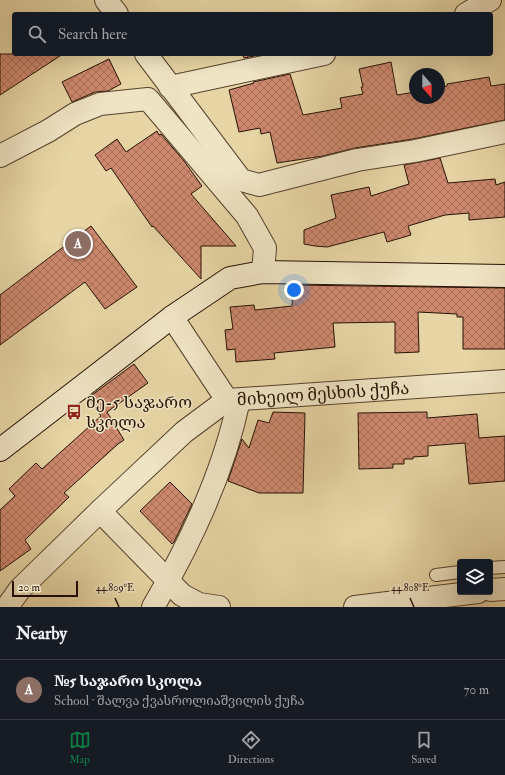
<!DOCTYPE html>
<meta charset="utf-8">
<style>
:root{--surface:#171b24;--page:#20242c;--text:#f1f3f6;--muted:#9ea1a6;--line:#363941;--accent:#0b8043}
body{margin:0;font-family:"IM FELL Double Pica","Noto Serif Georgian",serif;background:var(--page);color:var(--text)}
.controls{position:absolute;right:12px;bottom:12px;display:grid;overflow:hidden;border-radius:4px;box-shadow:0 4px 16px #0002}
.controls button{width:36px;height:36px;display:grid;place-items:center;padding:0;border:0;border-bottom:1px solid var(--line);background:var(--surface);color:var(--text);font:20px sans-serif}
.compass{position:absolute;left:409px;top:68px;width:36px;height:36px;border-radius:50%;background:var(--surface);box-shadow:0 4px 16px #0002;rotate:159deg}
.scale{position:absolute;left:12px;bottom:10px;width:66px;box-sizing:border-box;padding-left:4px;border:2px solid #261104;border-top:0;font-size:11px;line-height:14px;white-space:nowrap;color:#261104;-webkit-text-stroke:3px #efe4c4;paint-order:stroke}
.you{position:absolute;left:294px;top:290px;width:14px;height:14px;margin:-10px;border:3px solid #fff;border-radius:50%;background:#1a73e8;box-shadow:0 0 0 6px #1a73e833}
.badge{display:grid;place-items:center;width:26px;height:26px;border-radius:50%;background:var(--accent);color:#fff;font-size:13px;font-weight:700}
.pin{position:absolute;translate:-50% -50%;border:2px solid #fff;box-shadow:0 1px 4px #0006}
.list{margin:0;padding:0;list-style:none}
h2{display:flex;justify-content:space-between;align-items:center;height:52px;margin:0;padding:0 16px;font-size:17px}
h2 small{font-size:13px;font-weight:400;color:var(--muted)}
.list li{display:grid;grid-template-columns:26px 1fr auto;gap:12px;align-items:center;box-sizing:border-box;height:60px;padding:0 16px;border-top:1px solid var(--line)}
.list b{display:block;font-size:15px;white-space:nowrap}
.list p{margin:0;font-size:13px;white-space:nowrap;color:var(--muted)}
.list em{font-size:13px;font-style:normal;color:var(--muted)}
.icon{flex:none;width:22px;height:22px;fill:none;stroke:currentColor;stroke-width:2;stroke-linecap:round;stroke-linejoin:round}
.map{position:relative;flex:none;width:505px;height:607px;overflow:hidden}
.search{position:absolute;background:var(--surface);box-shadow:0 4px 16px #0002;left:12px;right:12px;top:12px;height:44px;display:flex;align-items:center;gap:10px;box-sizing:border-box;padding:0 14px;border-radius:4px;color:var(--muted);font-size:15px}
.sheet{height:112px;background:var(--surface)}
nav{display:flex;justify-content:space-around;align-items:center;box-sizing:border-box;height:56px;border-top:1px solid var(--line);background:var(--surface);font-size:11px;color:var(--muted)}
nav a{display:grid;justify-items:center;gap:2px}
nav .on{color:var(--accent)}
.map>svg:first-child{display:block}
</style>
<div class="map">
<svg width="505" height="607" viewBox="0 0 505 607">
<defs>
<pattern id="building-cross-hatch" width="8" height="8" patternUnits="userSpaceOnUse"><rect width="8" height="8" fill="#ce896f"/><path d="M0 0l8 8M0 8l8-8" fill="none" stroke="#a76f59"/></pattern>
</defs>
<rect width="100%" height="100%" fill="#e7d5a5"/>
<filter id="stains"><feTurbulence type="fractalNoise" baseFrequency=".005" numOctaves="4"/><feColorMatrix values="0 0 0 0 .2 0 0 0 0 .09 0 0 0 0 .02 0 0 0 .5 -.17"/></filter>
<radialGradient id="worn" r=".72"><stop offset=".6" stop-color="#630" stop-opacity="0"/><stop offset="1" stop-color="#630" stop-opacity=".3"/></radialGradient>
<path fill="url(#building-cross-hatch)" stroke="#261104" d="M0,54H63L0,95Z
M242,54H264L244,58Z
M109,59L121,84L108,91L95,92L72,102L62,82Z
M391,62L397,95L415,92V98H439V88L447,86V84L489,77L491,86L505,84V120L413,139L355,148L323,156L277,163L270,132L261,134L260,128L239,132L229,90L254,83L253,82L290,74L303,115L342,108L340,98L363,94L361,87H363L359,69Z
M157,131L159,135L161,134L184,161L202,186L191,194L236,246H201V279L153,226L152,227L111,168L106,171L95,155L117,139L126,152Z
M440,158L448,183L495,179L496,185L505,182V217L469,220V213L445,215L408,226L411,235L387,242L384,232L327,247L315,246L304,244V230L336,218L331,195L369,187L371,196L409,184L404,165Z
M91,226L137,287L105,309L85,282L0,345V295Z
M293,285L505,288V349H463V317H457V314L418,312L419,352L395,353V322L333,323L335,347L274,353L275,359L236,362L235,349L227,350L225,330L233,329L230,307L254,305L255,310L292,306Z
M134,364L148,383L107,412L124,440L118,444L64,493L69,497L25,540L31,549L0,571V510L15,496L9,489L36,463L42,469L101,416L88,398Z
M273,412L305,413L303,493H259L228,481L242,439L249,448L258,420L269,423Z
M427,412V418L477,414L479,438L505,436V481L469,484L465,443L428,446V456L413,457V459H404V464H393V468L359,469L358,413Z
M170,482L192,504L174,542L172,544L140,511Z"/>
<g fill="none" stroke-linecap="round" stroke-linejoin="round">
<defs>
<path id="lane" d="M490,568L505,567
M436,575L460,572"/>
<g id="street">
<path d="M106,0L117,14"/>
<path d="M466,14L490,0"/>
<path d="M146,54L241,180L259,185L357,160L415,151L505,132"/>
<path d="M170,87L324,54"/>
<path d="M0,156L48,131L75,114L100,104L148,99L247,216L265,248L263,272"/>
<path d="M172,317L227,400"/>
<path d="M100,511L182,595L199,604L219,607"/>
<path d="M490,590L505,589"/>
<path id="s1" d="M7,607L20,589L100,511L184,432L227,400L505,381"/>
<path d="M153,607C190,544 224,471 239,400"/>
<path d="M355,607L478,592"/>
</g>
<path id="secondary" d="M0,450L172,317L230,278L263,272L505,276"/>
</defs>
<use href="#lane" stroke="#56422c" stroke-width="14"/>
<use href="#street" stroke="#56422c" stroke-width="24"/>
<use href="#secondary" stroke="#261104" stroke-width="24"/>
<use href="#lane" stroke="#efe4c4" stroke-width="12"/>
<use href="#street" stroke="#efe4c4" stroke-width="22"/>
<use href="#secondary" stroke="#efe4c4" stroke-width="22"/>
</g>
<path fill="none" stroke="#261104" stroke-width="1.5" d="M115,598L119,607M410,598L414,607"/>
<defs>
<symbol id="bus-bare" viewBox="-9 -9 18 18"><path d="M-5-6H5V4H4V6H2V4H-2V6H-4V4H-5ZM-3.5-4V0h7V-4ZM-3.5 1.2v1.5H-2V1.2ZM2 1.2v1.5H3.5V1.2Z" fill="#8f2418" stroke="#efe4c4" stroke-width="2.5" paint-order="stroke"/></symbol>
</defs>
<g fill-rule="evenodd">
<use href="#bus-bare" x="63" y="401" width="22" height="22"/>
</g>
<g text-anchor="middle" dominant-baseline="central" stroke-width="3" stroke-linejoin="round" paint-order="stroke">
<g font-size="17" fill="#261104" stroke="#efe4c4">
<text stroke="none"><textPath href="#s1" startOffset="399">მიხეილ მესხის ქუჩა</textPath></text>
</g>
<g font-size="17" fill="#261104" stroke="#efe4c4" text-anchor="start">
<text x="86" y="402">მე-5 საჯარო<tspan x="86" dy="20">სკოლა</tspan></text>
</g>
</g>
<g font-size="10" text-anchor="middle" fill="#261104" stroke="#efe4c4" stroke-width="3" stroke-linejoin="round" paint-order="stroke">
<text x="115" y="591">44.809°E</text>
<text x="410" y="591">44.808°E</text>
</g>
<rect width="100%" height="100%" filter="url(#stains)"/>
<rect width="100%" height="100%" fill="url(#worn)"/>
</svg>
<div class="controls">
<button><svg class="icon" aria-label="layers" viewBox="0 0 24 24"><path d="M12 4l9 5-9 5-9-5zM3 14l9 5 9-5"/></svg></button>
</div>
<svg class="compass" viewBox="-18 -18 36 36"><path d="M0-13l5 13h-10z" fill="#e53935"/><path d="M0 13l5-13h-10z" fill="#9ea1a6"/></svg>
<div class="scale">20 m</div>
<div class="you"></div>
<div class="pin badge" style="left:78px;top:244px;background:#8d6e63">A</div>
<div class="search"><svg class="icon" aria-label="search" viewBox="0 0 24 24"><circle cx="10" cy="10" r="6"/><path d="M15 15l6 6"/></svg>Search here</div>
</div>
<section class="sheet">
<h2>Nearby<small></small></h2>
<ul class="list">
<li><span class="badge" style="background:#8d6e63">A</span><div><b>№5 საჯარო სკოლა</b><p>School · შალვა ქვასროლიაშვილის ქუჩა</p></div><em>70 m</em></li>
</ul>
</section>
<nav>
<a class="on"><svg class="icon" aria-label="map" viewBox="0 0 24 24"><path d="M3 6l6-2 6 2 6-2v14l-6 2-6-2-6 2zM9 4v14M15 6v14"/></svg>Map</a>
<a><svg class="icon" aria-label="directions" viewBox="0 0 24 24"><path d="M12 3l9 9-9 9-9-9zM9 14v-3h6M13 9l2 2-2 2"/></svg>Directions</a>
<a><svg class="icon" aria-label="saved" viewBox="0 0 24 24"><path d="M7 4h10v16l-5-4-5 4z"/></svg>Saved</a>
</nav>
